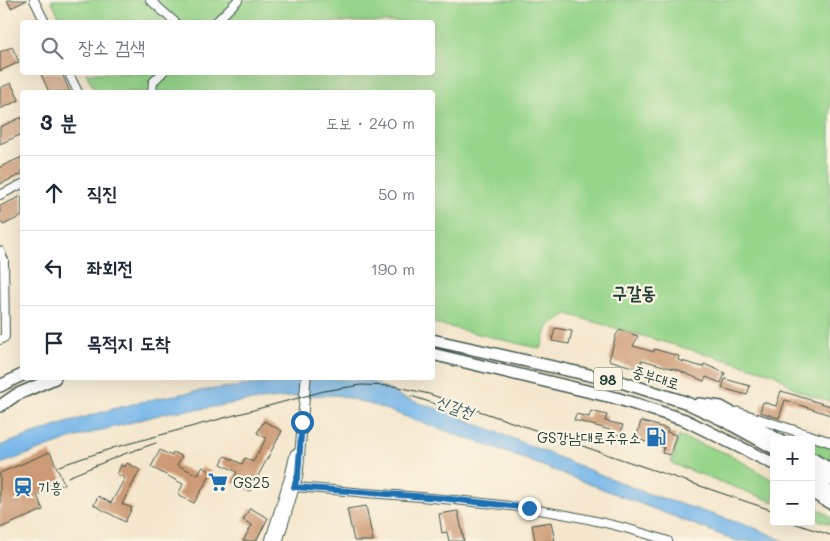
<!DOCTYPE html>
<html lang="ko">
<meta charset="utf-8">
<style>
:root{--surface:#fff;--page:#f2f2f3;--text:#1f2937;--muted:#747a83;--line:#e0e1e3}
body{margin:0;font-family:Mali,"Poor Story",sans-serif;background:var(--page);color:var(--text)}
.controls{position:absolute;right:15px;bottom:15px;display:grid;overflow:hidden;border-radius:5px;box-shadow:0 5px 20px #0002}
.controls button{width:45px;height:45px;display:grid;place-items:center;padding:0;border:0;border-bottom:1px solid var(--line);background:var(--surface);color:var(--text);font:25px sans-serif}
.stop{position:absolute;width:15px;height:15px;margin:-11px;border:4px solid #1f6fb2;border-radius:50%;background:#fff}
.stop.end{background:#1f6fb2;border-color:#fff;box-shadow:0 1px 5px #0008}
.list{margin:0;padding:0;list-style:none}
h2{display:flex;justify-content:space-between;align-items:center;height:65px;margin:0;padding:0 20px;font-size:21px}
h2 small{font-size:16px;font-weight:400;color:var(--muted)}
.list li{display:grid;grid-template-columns:32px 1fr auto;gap:15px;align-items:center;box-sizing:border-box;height:75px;padding:0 20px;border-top:1px solid var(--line)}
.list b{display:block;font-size:19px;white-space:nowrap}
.list em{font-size:16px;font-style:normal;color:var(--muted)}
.icon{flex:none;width:28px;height:28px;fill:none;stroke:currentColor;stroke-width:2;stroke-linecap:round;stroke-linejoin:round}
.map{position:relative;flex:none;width:830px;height:541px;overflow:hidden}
.search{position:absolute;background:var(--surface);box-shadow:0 5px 20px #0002;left:20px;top:20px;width:415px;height:55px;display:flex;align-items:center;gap:12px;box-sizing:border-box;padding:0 18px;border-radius:5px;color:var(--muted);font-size:19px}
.panel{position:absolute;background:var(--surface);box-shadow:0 5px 20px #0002;left:20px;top:90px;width:415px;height:290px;border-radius:5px}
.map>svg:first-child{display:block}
</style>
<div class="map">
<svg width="830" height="541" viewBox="0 0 830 541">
<rect width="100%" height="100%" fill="#fcf5e5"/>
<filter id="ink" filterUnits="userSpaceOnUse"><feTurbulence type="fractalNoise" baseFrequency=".02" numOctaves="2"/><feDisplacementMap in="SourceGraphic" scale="10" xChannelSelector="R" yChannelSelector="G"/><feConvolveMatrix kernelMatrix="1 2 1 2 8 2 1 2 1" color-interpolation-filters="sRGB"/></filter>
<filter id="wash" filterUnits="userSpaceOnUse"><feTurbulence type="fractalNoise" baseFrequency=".0096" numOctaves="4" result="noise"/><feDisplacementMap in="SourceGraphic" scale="20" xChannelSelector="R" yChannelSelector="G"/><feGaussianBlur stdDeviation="1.12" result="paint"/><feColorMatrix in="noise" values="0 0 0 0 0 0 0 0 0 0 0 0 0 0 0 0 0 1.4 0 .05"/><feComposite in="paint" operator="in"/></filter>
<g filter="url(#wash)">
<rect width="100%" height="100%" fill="#f5e7cd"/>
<path fill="#97d58b" stroke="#5b8960" d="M51,0H830V402L798,391L775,374L567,314L548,326L541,349L433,323L432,92H95L86,73L432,72V22H62Z
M746,418L830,444V465L811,454V440H785Z
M679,436L731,455L774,481V502L671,463Z
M811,504L830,516V524L811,517Z"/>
<path fill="#75b6ea" stroke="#4a7a8f" d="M321,378L371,381L404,398L445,411L646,493L755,528L785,541H737L530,461L376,406L338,395L298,396L241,402L201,409L170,412L73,438L0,464V446L2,445C53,427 105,409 159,398C212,387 267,384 321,378Z"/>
<g id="blocks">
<path fill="#cc9a75" d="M7,0H27L11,8Z
M12,47L19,62L0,71V52Z
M40,72H61L70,92H49Z
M11,83L19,100L0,109V88Z
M22,117V134L0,144V127Z
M22,157V174L0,184V167Z
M22,196V216L3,225L0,219V206Z
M555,328L572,331L569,344L552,341Z
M620,330L638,336L633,346L654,352V349L679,356L678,360L703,367L704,364L725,373L721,383L706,377L704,381L682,372V371L642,360L639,369L609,360L616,335Z
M725,379L750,386L747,395L722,388Z
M781,391L830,406V415L785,400L779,418L760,412L763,402L776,406Z
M591,411L607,415L605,421L623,425L620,435L610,433V430L574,420L576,414L589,417Z
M264,421L282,431L250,491L232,482L237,472L221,464L225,456L242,464L245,458L253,462L266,438L257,433Z
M641,421L668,429L667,432L676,435L670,455L662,453L664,447L636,439Z
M160,450L172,456L173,452L182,456L177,465L198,475L202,467L212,472L194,503L178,495L183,484L151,467Z
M50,452L64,484L37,495L43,510L0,528V473Z
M127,463L140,470L122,504L132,508L125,522L94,505L98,496L111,503L125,478L117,474L121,465L125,467Z
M366,506L373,541H354L347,509Z
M250,508L268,518L256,541H243L252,525L243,520Z
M458,511L464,541H449L447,532L442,533L439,514Z
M551,522L555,541H535L532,525Z"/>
</g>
</g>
<g filter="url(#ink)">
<use href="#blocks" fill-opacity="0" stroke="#3f564b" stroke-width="1"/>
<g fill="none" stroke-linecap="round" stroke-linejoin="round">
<defs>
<path id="minor" d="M34,0L45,22
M150,0L175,22
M216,22L238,0
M68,72L78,92
M152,92L153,82L163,72
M0,195L22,184
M0,251L4,260L5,337L0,340
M289,487C319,488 349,492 380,494C478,501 574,509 668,541"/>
<path id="tertiary" d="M737,412L830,442
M270,541L290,476L295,454
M278,541L298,475L306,378"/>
<path id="primary" d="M432,340L621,382L685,402L721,419L774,448
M432,354L616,398L685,420L774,464
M0,386L22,375
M699,404L721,407L779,440
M0,406L16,395L55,378
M811,458L830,469
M811,469L830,480
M811,481L830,492
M811,492L830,503"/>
</defs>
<use href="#minor" stroke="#3f564b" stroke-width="10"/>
<use href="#tertiary" stroke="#3f564b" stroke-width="11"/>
<use href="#primary" stroke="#3f564b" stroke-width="14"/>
<use href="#minor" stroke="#fff" stroke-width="8"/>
<use href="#tertiary" stroke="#fff" stroke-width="9"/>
<use href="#primary" stroke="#fff" stroke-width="11"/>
<path stroke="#1f3d34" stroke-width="1" d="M411,396L445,407
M59,466L116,447L324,391L361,385L394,386L429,394L774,511
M68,477L124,454L156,443
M790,522L830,535"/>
</g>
</g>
<g fill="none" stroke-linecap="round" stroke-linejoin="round" filter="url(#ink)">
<path stroke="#1f6fb2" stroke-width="6" d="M302,422L298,475L294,487L441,498L529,508"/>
</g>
<defs>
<symbol id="fuel-bare" viewBox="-9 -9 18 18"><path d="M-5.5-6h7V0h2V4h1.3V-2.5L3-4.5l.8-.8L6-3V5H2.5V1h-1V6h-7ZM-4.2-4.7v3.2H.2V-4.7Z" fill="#1f6fb2" stroke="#fcf5e5" stroke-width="2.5" paint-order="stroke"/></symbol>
<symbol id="supermarket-bare" viewBox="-9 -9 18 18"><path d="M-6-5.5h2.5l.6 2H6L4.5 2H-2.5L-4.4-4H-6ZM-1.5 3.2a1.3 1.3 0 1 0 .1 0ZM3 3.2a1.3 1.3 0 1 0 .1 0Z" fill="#1f6fb2" stroke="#fcf5e5" stroke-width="2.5" paint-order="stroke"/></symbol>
<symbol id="station-bare" viewBox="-9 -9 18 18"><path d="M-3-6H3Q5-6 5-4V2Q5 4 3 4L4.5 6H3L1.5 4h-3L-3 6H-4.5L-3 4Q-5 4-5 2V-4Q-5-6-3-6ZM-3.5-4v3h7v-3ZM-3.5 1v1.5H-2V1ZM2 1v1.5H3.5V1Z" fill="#1f6fb2" stroke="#fcf5e5" stroke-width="2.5" paint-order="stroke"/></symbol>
</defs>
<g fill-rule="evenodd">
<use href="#fuel-bare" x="642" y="423" width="28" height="28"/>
<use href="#supermarket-bare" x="204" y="468" width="28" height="28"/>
<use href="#station-bare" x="9" y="473" width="28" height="28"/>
</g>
<g text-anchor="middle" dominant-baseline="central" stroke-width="4.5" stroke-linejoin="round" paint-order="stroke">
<rect fill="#fcf5e5" stroke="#617469" stroke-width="1" x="594" y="367.5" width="28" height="23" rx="4"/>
<g font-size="14" font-weight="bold" fill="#1f3d34">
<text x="608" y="379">98</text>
</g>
<g font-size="15" fill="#1f3d34" stroke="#fcf5e5">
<text transform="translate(656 377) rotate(17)">중부대로</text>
</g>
<g font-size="15" fill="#1f3d34" stroke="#fcf5e5" text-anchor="start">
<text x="641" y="437" text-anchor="end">GS강남대로주유소</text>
<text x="233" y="482">GS25</text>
<text x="38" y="487">기흥</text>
</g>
<g font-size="16" font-style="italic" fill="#345b62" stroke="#fcf5e5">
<text transform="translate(455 406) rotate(20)">신갈천</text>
</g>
<g font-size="18" font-weight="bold" fill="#1f3d34" stroke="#fcf5e5">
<text x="634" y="292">구갈동</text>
</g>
</g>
</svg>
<div class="controls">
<button>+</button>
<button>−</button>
</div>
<div class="stop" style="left:302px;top:422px"></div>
<div class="stop end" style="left:529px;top:508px"></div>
<div class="search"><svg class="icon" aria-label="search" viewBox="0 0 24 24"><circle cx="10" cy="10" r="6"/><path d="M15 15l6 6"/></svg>장소 검색</div>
<section class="panel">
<h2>3 분<small>도보 · 240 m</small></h2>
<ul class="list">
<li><svg class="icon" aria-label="ahead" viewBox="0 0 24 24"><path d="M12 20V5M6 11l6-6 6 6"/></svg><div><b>직진</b></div><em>50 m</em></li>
<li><svg class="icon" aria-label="left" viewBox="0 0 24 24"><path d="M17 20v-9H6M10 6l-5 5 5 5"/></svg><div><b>좌회전</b></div><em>190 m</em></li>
<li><svg class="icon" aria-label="arrive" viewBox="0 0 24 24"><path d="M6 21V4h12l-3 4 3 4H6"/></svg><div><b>목적지 도착</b></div></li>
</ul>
</section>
</div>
